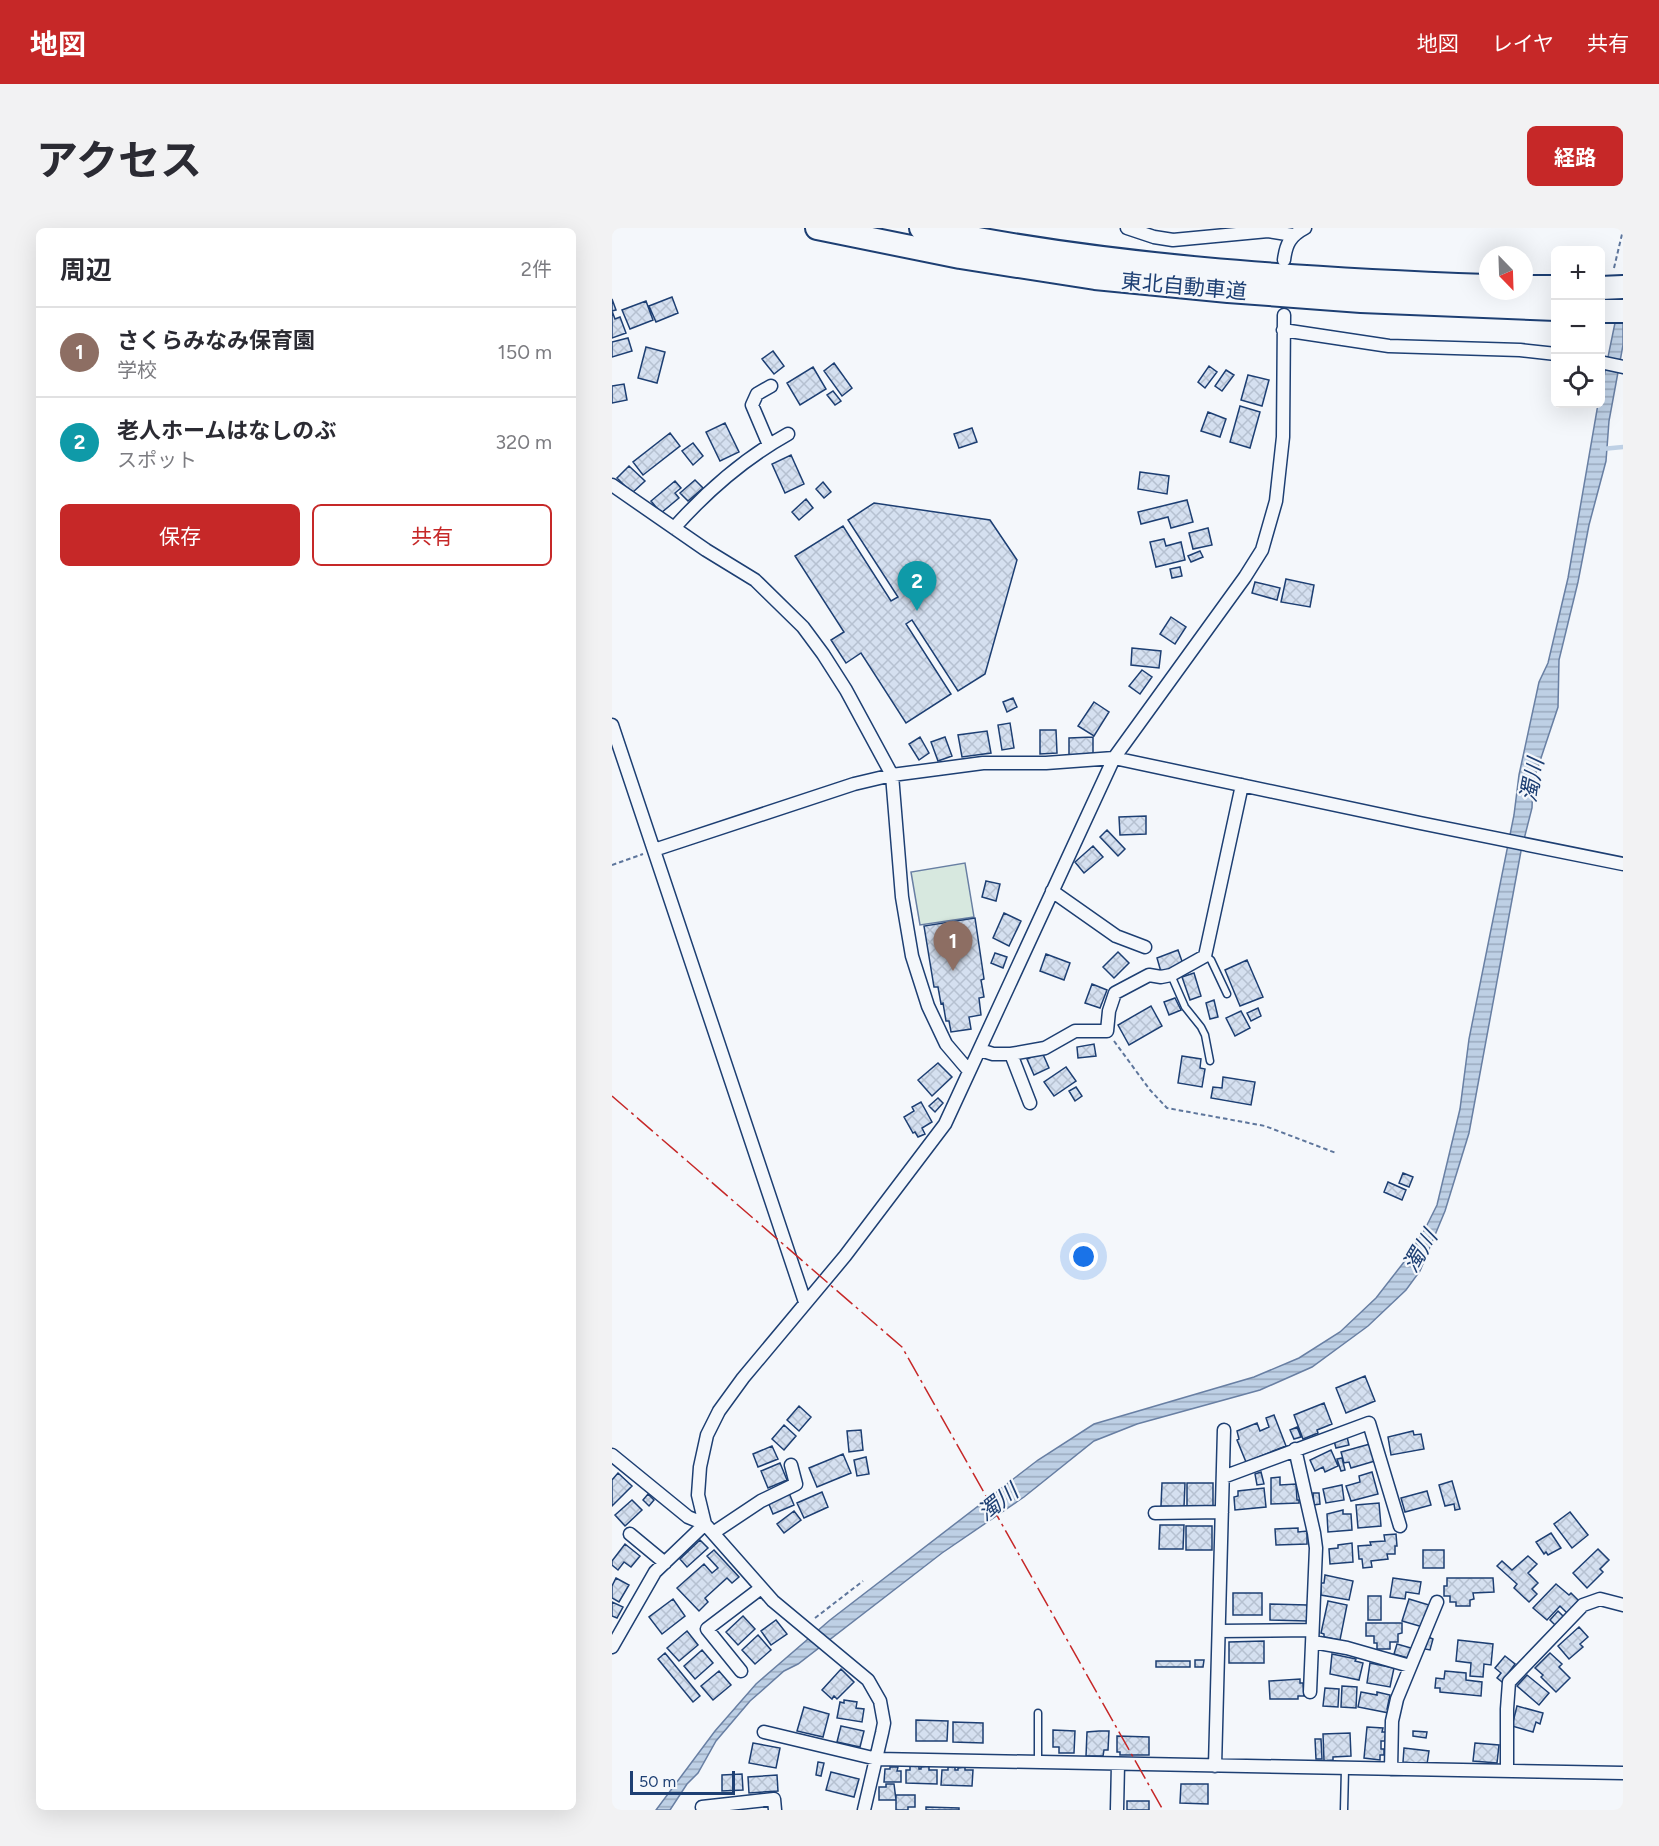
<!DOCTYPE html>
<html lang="ja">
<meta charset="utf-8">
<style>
:root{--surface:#fff;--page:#f2f2f3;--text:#2b2b33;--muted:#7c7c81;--line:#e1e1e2;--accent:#c62828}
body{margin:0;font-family:Figtree,"Noto Sans JP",sans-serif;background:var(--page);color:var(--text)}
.controls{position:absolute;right:18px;top:18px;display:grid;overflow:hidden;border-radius:9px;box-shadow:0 6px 24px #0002}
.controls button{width:54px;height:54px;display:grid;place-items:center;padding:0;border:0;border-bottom:2px solid var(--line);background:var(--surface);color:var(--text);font:30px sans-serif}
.compass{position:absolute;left:867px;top:18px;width:54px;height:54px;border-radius:50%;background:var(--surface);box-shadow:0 6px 24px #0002;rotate:157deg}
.scale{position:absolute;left:18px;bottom:15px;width:105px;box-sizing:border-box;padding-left:6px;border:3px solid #1d3f73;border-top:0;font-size:16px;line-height:21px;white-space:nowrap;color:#1d3f73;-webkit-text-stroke:4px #f4f7fb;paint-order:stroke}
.you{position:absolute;left:472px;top:1029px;width:21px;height:21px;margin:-15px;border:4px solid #fff;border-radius:50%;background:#1a73e8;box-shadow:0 0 0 9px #1a73e833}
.badge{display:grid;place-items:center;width:39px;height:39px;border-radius:50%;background:var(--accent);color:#fff;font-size:20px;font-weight:700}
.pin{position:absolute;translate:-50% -50px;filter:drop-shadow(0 2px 3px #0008)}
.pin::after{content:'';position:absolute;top:32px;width:21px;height:18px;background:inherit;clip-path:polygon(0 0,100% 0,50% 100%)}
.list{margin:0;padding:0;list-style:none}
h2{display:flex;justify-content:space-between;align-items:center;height:78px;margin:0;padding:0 24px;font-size:26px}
h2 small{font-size:20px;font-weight:400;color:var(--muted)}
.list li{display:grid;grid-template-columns:39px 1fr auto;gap:18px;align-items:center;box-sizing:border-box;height:90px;padding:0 24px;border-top:2px solid var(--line)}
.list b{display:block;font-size:22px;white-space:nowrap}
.list p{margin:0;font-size:20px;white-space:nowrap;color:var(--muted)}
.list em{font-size:20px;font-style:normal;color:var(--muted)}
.actions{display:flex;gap:12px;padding:18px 24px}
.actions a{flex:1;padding:14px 0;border:2px solid var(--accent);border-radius:9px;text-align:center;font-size:21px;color:var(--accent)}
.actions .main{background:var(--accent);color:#fff}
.icon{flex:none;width:33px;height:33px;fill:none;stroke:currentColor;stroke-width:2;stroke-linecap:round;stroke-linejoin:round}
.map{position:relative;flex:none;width:1011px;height:1582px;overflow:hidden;border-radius:9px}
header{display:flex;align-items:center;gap:36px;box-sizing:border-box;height:84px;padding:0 30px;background:var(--accent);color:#fff}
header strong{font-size:28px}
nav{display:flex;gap:33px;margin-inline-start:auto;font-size:21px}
.intro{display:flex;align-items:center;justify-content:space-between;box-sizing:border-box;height:144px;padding:0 36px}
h1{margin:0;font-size:42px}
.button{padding:15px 27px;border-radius:9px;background:var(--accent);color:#fff;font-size:21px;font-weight:700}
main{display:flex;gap:36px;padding:0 36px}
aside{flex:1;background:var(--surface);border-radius:9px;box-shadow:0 6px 24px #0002}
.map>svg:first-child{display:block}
</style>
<header>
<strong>地図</strong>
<nav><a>地図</a><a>レイヤ</a><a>共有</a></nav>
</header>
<div class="intro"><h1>アクセス</h1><a class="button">経路</a></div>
<main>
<aside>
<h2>周辺<small>2件</small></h2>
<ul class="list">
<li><span class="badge" style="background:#8d6e63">1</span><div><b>さくらみなみ保育園</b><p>学校</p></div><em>150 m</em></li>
<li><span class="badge" style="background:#0f9aa8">2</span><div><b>老人ホームはなしのぶ</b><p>スポット</p></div><em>320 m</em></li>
</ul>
<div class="actions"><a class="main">保存</a><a>共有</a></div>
</aside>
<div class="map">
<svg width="1011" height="1582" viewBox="0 0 1011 1582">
<defs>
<pattern id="water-rules" width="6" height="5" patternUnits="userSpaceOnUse" patternTransform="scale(1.5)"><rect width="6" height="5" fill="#bed0e5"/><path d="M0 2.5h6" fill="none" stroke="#9aaabe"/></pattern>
<pattern id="building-cross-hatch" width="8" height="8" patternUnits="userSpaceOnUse" patternTransform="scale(1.5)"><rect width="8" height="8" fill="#d5e0f0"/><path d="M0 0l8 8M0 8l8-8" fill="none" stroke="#b6c1d1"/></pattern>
</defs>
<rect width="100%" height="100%" fill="#f4f7fb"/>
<path fill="#d7e8df" stroke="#687fa3" stroke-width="1.5" d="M353,635L362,689L308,697L299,644Z"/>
<path fill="url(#water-rules)" stroke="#687fa3" stroke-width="1.5" d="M1011,56V117L997,193L994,233L977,297L966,354L947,432L946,479L921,554L920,580L909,623L857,905L833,983L808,1043L794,1062L756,1098L700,1139L648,1162L525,1196L482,1213L412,1269L330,1325L186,1436L172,1443L138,1473L104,1513L86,1545L75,1556L58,1582H44L103,1503L144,1456L218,1392L426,1232L482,1196L642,1149L687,1130L728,1104L764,1070L792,1034L812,1003L825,977L848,881L857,811L902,587L907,547L927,454L936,435L956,350L986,176H988L989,163Z"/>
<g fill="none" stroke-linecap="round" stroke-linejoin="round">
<path stroke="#bed0e5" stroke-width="4.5" d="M990,221L1011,219"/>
</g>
<path fill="url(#building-cross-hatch)" stroke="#1d3f73" stroke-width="1.5" d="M60,69L66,85L44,94L37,78Z
M0,71L4,82L0,83L3,91L8,89L14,105L0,110Z
M34,73L41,92L18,101L10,82Z
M16,110L20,123L0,129V114Z
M34,119L53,124L45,155L26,150Z
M161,123L172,138L162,146L150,131Z
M222,135L240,160L230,168L212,143Z
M597,138L605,144L593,160L586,154Z
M201,139L214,161L188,177L175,155Z
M614,142L622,147L610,163L603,158Z
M636,147L657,152L650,178L629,172Z
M12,156L15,172L0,175V158Z
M221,163L229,173L223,177L215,167Z
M628,178L648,184L638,220L618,214Z
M596,184L614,191L608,209L589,203Z
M113,195L127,224L108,233L94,204Z
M360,200L365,214L347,220L342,206Z
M58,205L68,218L31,247L21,234Z
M81,215L91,228L81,237L70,223Z
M179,227L192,256L173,265L160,236Z
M17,238L33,253L20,265L5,250Z
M528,244L557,248L555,266L526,261Z
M83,252L91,260L76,273L68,265Z
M63,253L69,260L63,265L67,270L49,285L39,273Z
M211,254L219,264L212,270L204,261Z
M194,271L201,280L187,292L180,284Z
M575,272L581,294L559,300L556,289L529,296L526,284Z
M262,275L378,292L405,332L373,446L346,463L300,392L294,396L339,466L294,495L249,425L234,435L219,412L232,404L183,328L231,298L279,373L286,369L236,292Z
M596,300L600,317L581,321L577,305Z
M552,311L554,318L569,314L573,332L544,339L538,314Z
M588,323L591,329L579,334L576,328Z
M568,339L570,348L560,350L558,341Z
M674,351L702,357L698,379L669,374Z
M643,354L668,360L665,372L640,365Z
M559,389L574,399L563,416L548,406Z
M520,420L549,423L547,440L519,437Z
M530,442L540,449L528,466L517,458Z
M401,470L405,479L395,484L391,474Z
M482,474L497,484L482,508L466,498Z
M398,495L402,520L390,522L386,497Z
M428,502H444L445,525L428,526Z
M375,503L379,525L350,529L346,507Z
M308,509L317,525L307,532L297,516Z
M333,509L340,528L326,533L319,514Z
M481,509V526L457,527V510Z
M534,588V606L508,607L507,589Z
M495,602L513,621L506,628L488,609Z
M481,618L491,629L472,645L463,634Z
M374,653L388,656L384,673L370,669Z
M392,685L409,693L397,718L381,710Z
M363,690L372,751L369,752L372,769L367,770L369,787L357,789L359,801L339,804L337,793H334L331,775L329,776L326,759H322L312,698Z
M566,722L571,736L549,744L545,730Z
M506,724L517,735L502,750L491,739Z
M383,725L395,729L391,740L379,735Z
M434,726L458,735L452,752L428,743Z
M635,732L651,769L628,778L613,742Z
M582,745L589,768L578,772L570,749Z
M480,756L495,762L488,780L473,775Z
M563,770L569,782L557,787L552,774Z
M602,772L606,789L598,791L594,775Z
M539,778L550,798L517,817L506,797Z
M646,780L649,788L639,793L635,785Z
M629,783L638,800L623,808L614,790Z
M482,816L484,828L466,830L465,819Z
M430,824L437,840L422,847L415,831Z
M570,828L589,831L588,840L593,841L590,859L566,855Z
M326,835L340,849L320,868L306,852Z
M454,839L464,853L442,868L432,854Z
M611,849L643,854L639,877L599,870L601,859L610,860Z
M464,859L470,868L463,873L457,863Z
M326,870L331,875L323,884L317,878Z
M309,874L320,894L310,900L313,906L306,909L303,904L301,905L292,889L302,883L300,879Z
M791,945L801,949L797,959L787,955Z
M776,954L794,962L790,972L772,964Z
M753,1148L763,1173L734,1185L724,1160Z
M712,1175L720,1196L705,1202L706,1205L691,1211L682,1187Z
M187,1178L199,1189L187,1203L175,1192Z
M662,1187L674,1218L634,1234L625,1212L627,1211L625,1203L645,1195L648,1203L657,1199L654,1190Z
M172,1197L184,1208L172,1222L160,1211Z
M685,1199L689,1209L682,1211L678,1202Z
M249,1202L251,1222L237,1224L235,1203Z
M801,1203L802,1207L809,1206L812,1221L779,1227L776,1209Z
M735,1209L737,1217L724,1220L722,1213Z
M758,1216L763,1233L739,1240L737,1234L732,1235L729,1224Z
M160,1218L166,1231L146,1239L141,1226Z
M719,1222L726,1238L713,1244L711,1239L703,1243L698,1232Z
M231,1226L239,1245L205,1259L197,1240Z
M254,1229L257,1246L245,1248L242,1232Z
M730,1230L733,1242L729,1243L725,1231Z
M168,1235L175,1252L156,1260L149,1243Z
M649,1244L652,1256L645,1257L643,1246Z
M760,1244L766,1266L739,1273L734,1258L748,1254L747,1248Z
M6,1245L20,1258L0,1278V1252Z
M668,1249V1257L684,1256L685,1272H687V1275L659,1276V1250Z
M840,1253L848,1281L843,1282L842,1276L833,1278L827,1257Z
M550,1255H573L572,1279L549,1278Z
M575,1255H601V1279H575Z
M730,1257L732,1272L714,1275L711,1261Z
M652,1260L654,1279L623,1282L622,1269L626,1268V1263Z
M815,1263L819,1277L793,1284L789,1270Z
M210,1264L216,1279L192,1290L185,1275Z
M177,1265L182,1277L161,1286L156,1274Z
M701,1265H707L708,1276L702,1277Z
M36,1266L42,1272L37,1278L31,1272Z
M20,1272L30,1282L13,1298L3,1287Z
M767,1275L769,1298L746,1300L744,1277Z
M731,1282V1286H739L740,1302L716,1304L715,1286Z
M182,1283L189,1292L172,1305L165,1296Z
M958,1284L976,1307L960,1320L942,1296Z
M548,1297H572L571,1321H547Z
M574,1298H600V1322H574Z
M686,1300V1304L695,1303V1316L664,1317L663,1301Z
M939,1305L949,1320L936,1327L934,1324L932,1326L924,1314Z
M784,1306L785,1318H783V1326H775L776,1331L759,1333L760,1339L751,1340L750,1331H747L746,1318L759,1317L758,1314L773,1313L772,1307Z
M88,1312L96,1320L75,1339L68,1331Z
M740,1315L741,1334L718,1336L717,1321L726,1320V1317Z
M13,1316L28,1328L19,1339L12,1334L6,1342L0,1337V1333Z
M986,1321L997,1332L988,1341L991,1344L975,1360L961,1345Z
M102,1322L127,1349L120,1355L115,1350L93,1370L96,1374L87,1383L65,1360L92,1336L100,1345L106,1340L95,1328Z
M811,1322H832V1340H811Z
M916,1328L925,1336L916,1345L926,1355L920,1361L925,1366L917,1374L902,1360L905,1356L885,1338L890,1333L900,1342Z
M713,1347L741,1353L737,1372L709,1367V1355H712Z
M4,1350L17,1357L7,1374L0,1370V1358Z
M781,1350L809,1354L807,1366L794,1364L793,1371L778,1369Z
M835,1350H881L882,1364L861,1365L862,1371L858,1372V1378H844V1374H838V1368H832V1358H835Z
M944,1356L957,1367L959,1365L967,1373L955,1385L948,1378L935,1392L921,1380Z
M621,1365H650V1387H621Z
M756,1368H769V1392H756Z
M61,1371L73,1388L50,1406L37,1389Z
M797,1371L817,1377L811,1399L790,1393Z
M716,1373L735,1377L728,1412L712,1409V1406L709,1405Z
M0,1374L11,1379L5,1390L0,1388Z
M658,1376L695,1377V1393L658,1392Z
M946,1383L952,1389L944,1398L938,1392Z
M131,1388L143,1401L126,1417L114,1404Z
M164,1392L175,1406L159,1417L149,1403Z
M754,1395H790V1405L786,1406V1414H778V1421H765V1415H762V1408H754Z
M967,1399L976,1409L968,1416L971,1419L957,1431L946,1418Z
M75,1403L86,1417L67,1433L55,1420Z
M146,1407L159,1422L143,1436L130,1422Z
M816,1409L821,1411L818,1422L813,1421Z
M846,1412L881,1416L879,1437L872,1436L871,1449L858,1448L859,1435L844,1433Z
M652,1413V1435H617V1414Z
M785,1416L799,1420L796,1430L782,1426Z
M90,1422L101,1435L83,1451L72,1438Z
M53,1425L88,1468L81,1474L46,1431Z
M938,1425L950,1436L947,1439L958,1450L944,1464L929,1449L931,1447L923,1440Z
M720,1426L744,1431L743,1433L751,1435L747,1452L718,1446Z
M893,1428L903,1436L890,1454L885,1450L889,1445L883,1440Z
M583,1432H592L591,1439H583Z
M544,1433H578V1439H544Z
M758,1435L782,1440L778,1459L755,1455Z
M229,1441L242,1454L225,1471L222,1468L220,1471L210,1462Z
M107,1443L119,1457L101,1472L89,1458Z
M833,1443L854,1445V1452L870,1454L869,1468L828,1464V1460H823L824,1450L832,1451Z
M915,1447L937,1465L927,1477L905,1458Z
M688,1451V1455H691L692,1468H686V1471H658L657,1453Z
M730,1458L745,1459L744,1480L729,1479Z
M713,1460L727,1461L726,1479L711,1478Z
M749,1464L765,1467V1464L778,1467L775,1481L777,1482V1485L746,1479Z
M232,1472L245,1474L244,1480L252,1481L250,1494L225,1490L228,1474L232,1475Z
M905,1478L931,1485L928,1496L924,1494L921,1504L900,1498Z
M192,1479L217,1486L211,1509L185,1503Z
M304,1492L336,1493L335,1513H304Z
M341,1494L371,1495V1515L341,1514Z
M229,1498L252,1503L248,1519L225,1514Z
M755,1499L771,1500L770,1504H774L773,1513H769V1521H772V1527H768V1532L752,1530Z
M441,1502L463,1503L462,1525H447V1519H441Z
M487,1503H497L496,1522H492L491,1528H474L475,1504Z
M801,1503L815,1504L814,1510L801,1508Z
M738,1505L739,1528L721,1529V1532L712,1533L711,1506Z
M505,1508L537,1509V1527H508V1524H505Z
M703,1511H709L710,1531H704Z
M141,1515L168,1520L164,1540L137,1535Z
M863,1515L887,1517L885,1535L861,1533Z
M792,1520L817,1523L815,1536L791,1534Z
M206,1534L212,1535L209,1548L204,1547Z
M298,1538H307V1541H309V1539L317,1538V1542H325V1556L294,1555V1542H298Z
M278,1539H286L285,1543H289V1554H272L273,1541H278Z
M336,1539H343V1542H346V1540L353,1539V1542H361L360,1558L329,1557L330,1542H336Z
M219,1544L247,1551L242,1569L214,1562Z
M130,1546L131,1562L110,1563V1547Z
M165,1547L166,1563L137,1565L136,1549Z
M274,1556H282L284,1572H267V1559H274Z
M569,1556H596V1576L568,1575Z
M284,1567H303V1579H296V1582H284Z
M515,1573H537V1582H515Z
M314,1579L347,1580V1582H314Z"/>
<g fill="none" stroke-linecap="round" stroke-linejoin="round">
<defs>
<path id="lane" d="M594,728L599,732L615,766
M559,747L573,779L589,799L593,807L598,833
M426,1534V1485
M732,1582L733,1541"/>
<path id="street" d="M515,0L542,9L561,12L656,3L681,7
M672,32C674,16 678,8 693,0
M671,102L777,118L908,122L944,126
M988,134L1011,139
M157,217L140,177L145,166L159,158
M0,257L94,322L143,352L191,399L211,426L234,462L280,547L290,669L300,728L316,778L334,816L357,843
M62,300C94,264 133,230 176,206
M0,497L193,1074
M42,622L242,556L280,547L371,535H434L502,530L808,595L1011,636
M440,663L504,708L533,719
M368,822L381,826H399L433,820L463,803H495L497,783L503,765L537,747L549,749L559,747L593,728L630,557
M399,826L418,875
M683,1221L702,1305L704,1320L698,1464
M0,1227L76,1289L93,1296L43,1344L0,1419
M611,1249L757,1195L788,1298
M543,1285L610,1284
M101,1305L149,1273L184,1256L179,1237
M18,1306L53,1335
M607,1403L700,1402
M701,1414L735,1420L798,1438
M129,1443L95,1401L149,1360
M152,1504L265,1531L1011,1545
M603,1538L612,1202
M779,1541L780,1493L785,1471L825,1374
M895,1543V1481L897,1454L971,1377L988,1371L1011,1377
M90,1579L162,1571L163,1582
M252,1582L270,1505L272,1495L268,1473L256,1452L161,1373L93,1296L86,1267L88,1239L95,1207L107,1183L131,1150L233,1028L333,896L502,530L633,349L650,322L664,273L671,209L672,87
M505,1582L506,1536"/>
<path id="highway" d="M205,0L348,29L483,50L616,63L749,73L944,81
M309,0C496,39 686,51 876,58
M912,59H944
M988,60L1011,59
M988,83H1011"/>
</defs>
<use href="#lane" stroke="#1d3f73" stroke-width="9"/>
<use href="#street" stroke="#1d3f73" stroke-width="15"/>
<use href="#highway" stroke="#1d3f73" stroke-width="26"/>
<path stroke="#5e769c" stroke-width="2" stroke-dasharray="4.5 3" stroke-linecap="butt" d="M1002,40L1011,2
M0,637L31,626
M502,813L538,862L555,880L653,898L724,925
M203,1390L251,1353"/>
<use href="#lane" stroke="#f4f7fb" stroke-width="6"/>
<use href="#street" stroke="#f4f7fb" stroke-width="12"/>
<use href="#highway" stroke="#f4f7fb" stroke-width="22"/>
<path stroke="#c62828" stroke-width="1.5" stroke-dasharray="21 4.5 3 4.5" stroke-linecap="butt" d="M0,868L290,1119L551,1582"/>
</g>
<g text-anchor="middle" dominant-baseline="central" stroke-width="4.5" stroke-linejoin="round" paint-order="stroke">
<g font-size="21" fill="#1d3f73" stroke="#f4f7fb">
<text transform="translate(572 58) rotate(5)">東北自動車道</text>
</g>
<g font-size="22" font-style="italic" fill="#1d3f73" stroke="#f4f7fb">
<text transform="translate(920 552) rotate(-79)">濁川</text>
<text transform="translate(808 1023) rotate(-59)">濁川</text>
<text transform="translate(386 1274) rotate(-38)">濁川</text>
</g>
</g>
</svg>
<div class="controls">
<button>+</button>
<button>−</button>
<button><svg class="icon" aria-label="locate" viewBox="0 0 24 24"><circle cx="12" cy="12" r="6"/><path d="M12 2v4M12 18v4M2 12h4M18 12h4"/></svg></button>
</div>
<svg class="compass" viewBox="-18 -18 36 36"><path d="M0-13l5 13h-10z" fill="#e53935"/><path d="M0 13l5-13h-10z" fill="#7c7c81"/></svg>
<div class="scale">50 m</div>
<div class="you"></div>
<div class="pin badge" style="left:341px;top:743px;background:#8d6e63">1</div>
<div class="pin badge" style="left:305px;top:383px;background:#0f9aa8">2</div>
</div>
</main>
